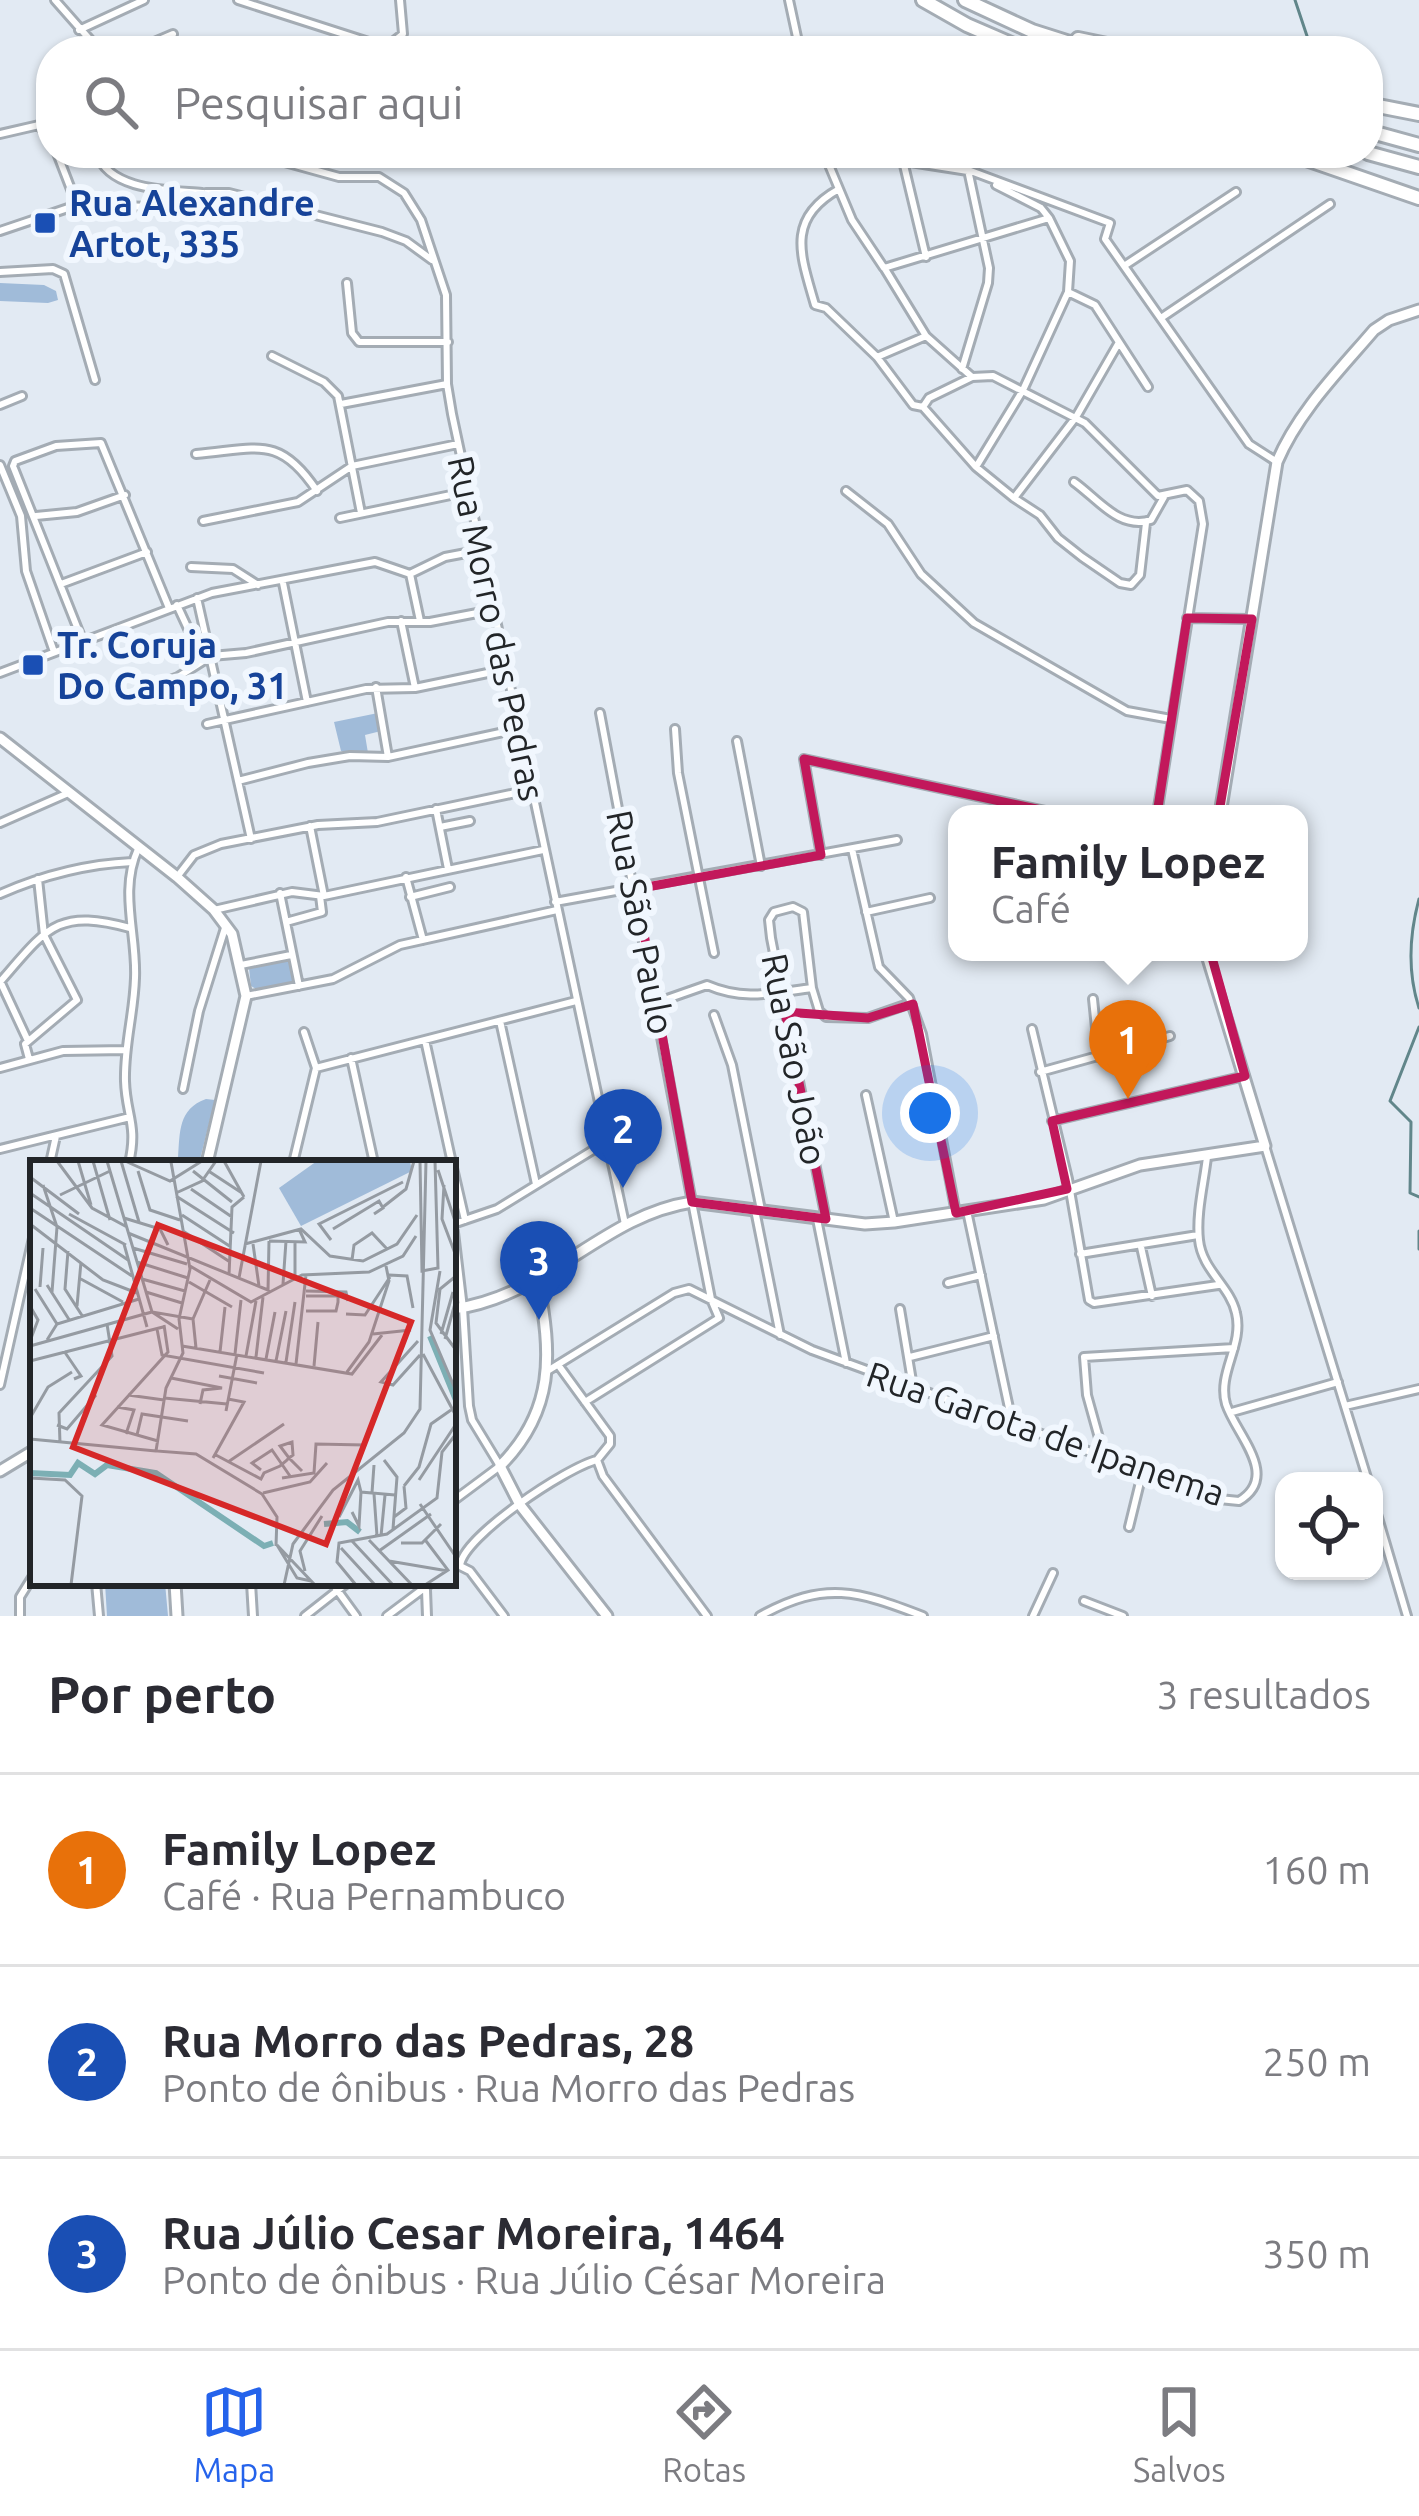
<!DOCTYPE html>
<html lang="pt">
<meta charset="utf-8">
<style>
:root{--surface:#fff;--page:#f7f7f7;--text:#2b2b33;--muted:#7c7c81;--line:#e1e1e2;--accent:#2563eb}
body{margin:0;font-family:Ubuntu,sans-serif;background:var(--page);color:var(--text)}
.controls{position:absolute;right:36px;bottom:36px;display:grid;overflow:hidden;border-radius:24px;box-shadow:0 3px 9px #0004}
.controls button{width:108px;height:108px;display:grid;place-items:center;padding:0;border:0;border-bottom:3px solid var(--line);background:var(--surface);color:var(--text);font:60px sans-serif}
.you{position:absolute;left:930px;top:1113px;width:42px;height:42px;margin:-30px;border:9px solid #fff;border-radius:50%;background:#1a73e8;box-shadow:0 0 0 18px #1a73e833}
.badge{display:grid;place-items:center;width:78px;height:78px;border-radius:50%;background:var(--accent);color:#fff;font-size:39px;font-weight:700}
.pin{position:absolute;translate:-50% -99px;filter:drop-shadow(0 3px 6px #0008)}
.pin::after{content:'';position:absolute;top:63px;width:42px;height:36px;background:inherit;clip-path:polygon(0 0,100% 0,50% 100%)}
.popup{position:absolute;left:948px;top:805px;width:360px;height:156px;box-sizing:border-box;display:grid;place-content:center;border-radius:24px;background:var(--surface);filter:drop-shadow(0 3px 9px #0005);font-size:39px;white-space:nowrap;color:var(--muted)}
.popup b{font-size:45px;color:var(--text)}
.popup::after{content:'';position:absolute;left:50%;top:100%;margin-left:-24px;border:24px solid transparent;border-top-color:var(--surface)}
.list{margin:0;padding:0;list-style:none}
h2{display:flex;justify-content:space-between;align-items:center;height:156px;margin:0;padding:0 48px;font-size:51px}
h2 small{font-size:39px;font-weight:400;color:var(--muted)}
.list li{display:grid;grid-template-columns:78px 1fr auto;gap:36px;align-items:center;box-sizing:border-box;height:192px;padding:0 48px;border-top:3px solid var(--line)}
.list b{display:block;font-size:45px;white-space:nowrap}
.list p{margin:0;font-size:39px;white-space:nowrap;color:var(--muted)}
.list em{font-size:39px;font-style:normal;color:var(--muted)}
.icon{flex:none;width:66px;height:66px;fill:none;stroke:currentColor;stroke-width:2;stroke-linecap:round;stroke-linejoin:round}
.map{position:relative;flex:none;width:1419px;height:1616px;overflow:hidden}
.search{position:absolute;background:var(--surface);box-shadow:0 3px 9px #0004;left:36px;right:36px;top:36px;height:132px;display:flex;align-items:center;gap:30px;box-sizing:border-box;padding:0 42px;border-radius:48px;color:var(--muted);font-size:45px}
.sheet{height:732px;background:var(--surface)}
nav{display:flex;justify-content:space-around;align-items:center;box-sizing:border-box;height:168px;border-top:3px solid var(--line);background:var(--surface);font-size:33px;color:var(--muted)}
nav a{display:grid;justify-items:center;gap:6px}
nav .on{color:var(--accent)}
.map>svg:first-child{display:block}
</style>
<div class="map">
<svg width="1419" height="1616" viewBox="0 0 1419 1616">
<rect width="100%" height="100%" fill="#e2eaf3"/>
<path fill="#a0bbd9" d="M0,283L44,285L56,291L58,300L48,303L0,301Z
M378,713L381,731L365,735L368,753L341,751L334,722Z
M288,959L293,963L295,981L256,989L251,986L249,968Z
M206,1099L215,1100L199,1163H167L178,1158C180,1132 178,1109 206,1099Z
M105,1583H165L168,1616H107Z"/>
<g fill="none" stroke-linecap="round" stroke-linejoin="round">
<path stroke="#61868a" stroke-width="3" d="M1295,0L1312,51
M1419,899C1409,936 1407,971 1419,1008
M1419,1027L1390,1101L1411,1122L1410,1193L1419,1197
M1419,1231V1249"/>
<defs>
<path id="street" d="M55,0L100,51
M238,0L378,45H389L403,34L400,0
M789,0L800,51
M79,30L144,0
M133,51L173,34
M0,134L39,125L51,141
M57,153L77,205
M97,153C109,191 169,190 202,193
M252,153L339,177H379L404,193L421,220L446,295L447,384L452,414L625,1224
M824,153L852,220L884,268L1049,218L1070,261L1068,292L1095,305L1148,387
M853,153L968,171
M903,161L926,257
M968,170L1110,223L1105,239L1249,444L1277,462
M996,185L1041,208L1049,218
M839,189C785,219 801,256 815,305L826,308L877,357
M0,231L77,205L154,207L206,193H229L382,232L406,241L432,260
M1124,266L1236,192
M885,269L926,336L972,377
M0,272L53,269L64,274L95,380
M347,283L352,333L359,342H448
M1068,292L1023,390L976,467L923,407L929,398L972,377L993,376L1085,423L1158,496L1187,490L1199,501L1203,524L1157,814
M1161,318L1330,204
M1118,344L1076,417L1014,498L1040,515L1058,538L1082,557L1120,583L1131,585L1140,575L1146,523
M272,356L324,382L338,396L361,513
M962,369L988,283L989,268L968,170
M341,404L447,384
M0,405L22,396
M923,407L913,405L877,357L926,336
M196,454C257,449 279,434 317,491
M0,465L21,516L26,571L54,652
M976,467L1014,498
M1074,482C1098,499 1119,530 1151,520L1164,497
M846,491L888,524L921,574L974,623L1127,711L1171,719
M36,516L77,512L125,495
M340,518L470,491
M203,521L298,502L352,466L458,444
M191,567L233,569L258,585
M410,574L420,621
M283,583L307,702
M61,584L147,552
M197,598L251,839
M177,605L203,661
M1187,618L1250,619
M401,621L415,688
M83,642L13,466L15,461L56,446L101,443L169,608
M0,673L212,593L375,562L410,574L445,557L482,550
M376,687L388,757
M141,691L178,677L211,656L246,653L388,622H430L493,610
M207,724L366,689L415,688L507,669
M675,729L678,773L714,953
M737,741L761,866
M238,781L308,763L350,756L388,757L518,729
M436,809L448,869
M0,823L66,794
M310,826L324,896
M440,827L470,821
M852,849L879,967L909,998L922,1034L956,1213
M821,855L804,759L1046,811L1084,814
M177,877L194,855L221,844L318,825L377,822L530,790
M406,877L423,940
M280,893L299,986
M0,894C41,876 87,864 132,862
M410,897L450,887
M555,902L897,840
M214,910L292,892L324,896L543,850
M866,912L930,898
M286,922L322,912L320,896
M241,965L291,955
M0,981L28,1041
M0,982C47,928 57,908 130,928
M246,996L333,979L400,945L557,910
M667,999L707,985C744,1001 772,993 812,988
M1093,999L1099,1057
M714,1015L732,1065L761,1210
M500,1021L536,1184
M1032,1029L1068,1179L1089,1300L1094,1303L1218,1285
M425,1040L452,1163
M351,1058L374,1163
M29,1059L25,1044L77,1000L44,935L38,879
M0,1068L63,1051L126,1050
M316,1068L576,1001
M1040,1072L1170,1036
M183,1089L199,1011L225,928
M866,1095L894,1222
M1052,1121L1245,1076
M1265,1146L1368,1481
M0,1149L130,1117
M50,1163L56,1136
M129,1163C138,1125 126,1115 125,1081C124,1046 134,1013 135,978C137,935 119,891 138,849
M293,1163L316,1068L304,1032
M453,1168L465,1220
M755,1210L780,1335
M967,1211L1012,1422
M817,1219L846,1363
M826,1219L771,938L769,920L774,912L793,907L803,912L812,988L819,1011L826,1017L868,1018L911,1003
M1141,1247L1152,1296
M1080,1254L1198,1235
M948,1283L981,1275
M900,1309L913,1387
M910,1357L994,1336
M559,1366L610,1436V1444L597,1460
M549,1370L674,1293L689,1289L812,1350L1219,1499L1239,1501C1281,1476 1236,1435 1226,1404C1217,1373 1244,1345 1236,1313C1230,1286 1202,1270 1199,1240C1196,1214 1204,1183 1207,1157
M0,1385L33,1238
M585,1402L719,1318L711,1299L692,1202L600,713
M1345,1406L1419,1389
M1232,1412L1338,1382
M1104,1456L1087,1395L1084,1357L1234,1348
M597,1460L603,1476L707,1616
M453,1501L500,1466L472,1420L469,1406L463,1308L453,1224L497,1209L606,1142
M1374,1504L1407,1616
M1129,1527L1143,1470
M460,1566C462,1537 567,1467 597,1460
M460,1566L470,1571L504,1616
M96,1583L99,1616
M251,1583L253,1616
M332,1583L356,1616
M426,1590L427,1616
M1084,1601L1123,1616
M20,1616V1597L33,1576
M305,1616L347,1583
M387,1616L431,1583
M760,1616C825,1580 858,1591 923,1616
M1033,1616L1053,1573"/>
<path id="secondary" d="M0,738L177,877L214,910L232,934L246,996L207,1163
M1220,814L1277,462C1298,412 1339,371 1374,330L1389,320L1419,310
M538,1282C552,1354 555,1411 500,1466L520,1505L607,1616
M453,1309C549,1296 601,1216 692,1202L865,1224L894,1222L1044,1199L1140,1165L1265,1146L1206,952
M0,1471L33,1451
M175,1583L177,1616"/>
<path id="highway" d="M923,0L967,25L1027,51
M965,0L1032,31L1095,51
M1078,39L1136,51
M1368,104L1419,114
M1368,131L1419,145
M1289,153L1419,198
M1368,153L1419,167"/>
</defs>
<use href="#street" stroke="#a4acb4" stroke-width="12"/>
<use href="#secondary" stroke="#a4acb4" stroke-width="15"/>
<use href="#highway" stroke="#a4acb4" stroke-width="18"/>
<use href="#street" stroke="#fff" stroke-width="6"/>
<use href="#secondary" stroke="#fff" stroke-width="9"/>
<use href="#highway" stroke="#fff" stroke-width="12"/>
</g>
<path fill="none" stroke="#c2185b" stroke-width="9" stroke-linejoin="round" d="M1187,618L1252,619L1201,918L1245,1076L1052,1121L1067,1189L956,1213L913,1004L868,1018L785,1012L826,1219L692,1202L636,889L821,855L804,759L1046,811L1157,814Z"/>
<g fill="#1a4fb4" stroke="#f1f7fe" stroke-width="4.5">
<rect x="33" y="211" width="24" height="24" rx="6"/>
<rect x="21" y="653" width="24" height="24" rx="6"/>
</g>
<g text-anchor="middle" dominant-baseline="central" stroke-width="12" stroke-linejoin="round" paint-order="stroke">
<g font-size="36" font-weight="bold" fill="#164399" stroke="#f1f7fe" text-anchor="start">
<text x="69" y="202">Rua Alexandre<tspan x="69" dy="41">Artot, 335</tspan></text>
<text x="57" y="644">Tr. Coruja<tspan x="57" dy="41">Do Campo, 31</tspan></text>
</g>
<g font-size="36" fill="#222528" stroke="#f1f7fe">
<text transform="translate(497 628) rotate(78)">Rua Morro das Pedras</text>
<text transform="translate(641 922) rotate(79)">Rua São Paulo</text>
<text transform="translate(795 1059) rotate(79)">Rua São João</text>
<text transform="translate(1046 1433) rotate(19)">Rua Garota de Ipanema</text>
</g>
</g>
<g transform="translate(30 1160)">
<rect width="426" height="426" fill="#e2eaf3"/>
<path d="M287,1H380L382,11L271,66L249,28Z" fill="#a0bbd9"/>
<path fill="none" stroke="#7cafb4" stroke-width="6" d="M400,176L426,240M0,313L40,315L48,303L65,314L77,305L126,313L234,386L243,383M294,364L317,362L330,372"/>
<path fill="none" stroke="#959ba2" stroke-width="3" d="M27,1L62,48L97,67M48,1L61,45M63,1L80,60M77,1L122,152L163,159M91,1L109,62M95,1L140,21L172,1M194,1L214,37M390,1L392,111L408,108L405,1M141,2L160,109L149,159L153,193L136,228L126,291L166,294L232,334L247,357L246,386M408,10L426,64M108,11L120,50L150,60M163,11L202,42M180,12L212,33M0,17L49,54M13,25L27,67L22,132M414,25L412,59L426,96M161,29L202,57M0,33L98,100M146,33L172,21L186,1M30,35L80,11M146,36L204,73M353,47L376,29L384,1M0,48L102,116M39,54L96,85M152,55L201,87M94,58L130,69L138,85M0,64L73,120L107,133M303,69L349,41L353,48L344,54M153,71L200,102M98,73L238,130M301,80L289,64L373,22M239,81L275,82L269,69M94,84L117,167M215,84L271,69L300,96L333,101L367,84L387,55M223,84L229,126M103,88L157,104M38,91L35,129L53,157M322,100L324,85L342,73L358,90M107,102L158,118M160,106L221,142L272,115L339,112L373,96L386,76M410,111L400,170L426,231M199,115L202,47L214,37M359,115L377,116L383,148M426,116L410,129L406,163L426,190M49,118L93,142M209,118L231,1M265,118V82M112,119L155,131M159,122L202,147M253,124L256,81M17,125L40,161M10,127L13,88M5,129L27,164M238,131L239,81M276,131L316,132L318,141M116,132L152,143M276,136H308V142L306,151H276M0,146L8,160L0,181M47,146L51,102M316,154L335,155L360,117M127,169L132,195L234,213M343,174L381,170M411,174L423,132M415,179L426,140M17,180L27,164L109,139M388,181L351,222L363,225L390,195M0,186L122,152L148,169M152,186L322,214L352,175M166,188L163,159L180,120M34,191L51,216L44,219M190,192L195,147M205,194L211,140M393,194L426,256M216,196L226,141M226,197L233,137M236,199L245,152M0,201L133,167M246,201L256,151M256,202L265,142M266,204L276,115M284,206L288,162M317,212L339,182L359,121L356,106M189,216L227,223M141,218L192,228L173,230L170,244M98,235L134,240M134,238L197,244M87,247L104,250L96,274M196,251L207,194M0,258L18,227L42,212M27,265L37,269L66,235M107,275L112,254L158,261M0,279L126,291M128,281L72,265L138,192L134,165M30,283L29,253L82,196L77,164M184,294L231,319L234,313L250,306L256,301L259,298L263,295L262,282L250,286L259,298L272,311M183,298L214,242L198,239M354,300L367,317L363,369M198,302L254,264M344,305L342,333L365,335M231,310L222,303L242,290L260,316M0,318L35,320L52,336L41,425M252,318L284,313L286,284L335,285M389,320L426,264M374,326L389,307L401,264L421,250M233,333L280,322L297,303M344,334L347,376M390,344L426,397M322,352L329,366L331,332M309,357L328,320L331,332L342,333M364,357L376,348L374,326M351,376L355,335M339,380L382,425M322,381L363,425M371,383H392L411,364M311,388L345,425M349,391L401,354M359,401L418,411M275,411L270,391L292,356M281,421L267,418L247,385L285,425M254,425L263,384L303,330L374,273L390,249L396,1M326,425L307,402L309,383L357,374L407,338L412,292L426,274M395,425L418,410L396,381"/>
<path fill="#d62828" fill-opacity="0.15" stroke="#d62828" stroke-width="6" d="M128,65L381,162L296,384L43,287Z"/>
<rect width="426" height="426" fill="none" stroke="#222528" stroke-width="6"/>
</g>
</svg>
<div class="controls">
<button><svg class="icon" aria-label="locate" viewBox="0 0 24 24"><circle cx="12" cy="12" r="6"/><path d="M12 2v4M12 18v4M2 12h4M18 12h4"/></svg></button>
</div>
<div class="you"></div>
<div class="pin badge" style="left:1128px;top:1099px;background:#e8710a">1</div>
<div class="popup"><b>Family Lopez</b>Café</div>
<div class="pin badge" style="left:623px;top:1188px;background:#1a4fb4">2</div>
<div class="pin badge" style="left:539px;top:1320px;background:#1a4fb4">3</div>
<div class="search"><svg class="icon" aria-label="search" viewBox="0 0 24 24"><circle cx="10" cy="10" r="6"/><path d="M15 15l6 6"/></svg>Pesquisar aqui</div>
</div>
<section class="sheet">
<h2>Por perto<small>3 resultados</small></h2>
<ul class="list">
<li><span class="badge" style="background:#e8710a">1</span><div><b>Family Lopez</b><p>Café · Rua Pernambuco</p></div><em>160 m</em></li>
<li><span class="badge" style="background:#1a4fb4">2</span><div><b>Rua Morro das Pedras, 28</b><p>Ponto de ônibus · Rua Morro das Pedras</p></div><em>250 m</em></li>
<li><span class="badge" style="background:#1a4fb4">3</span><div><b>Rua Júlio Cesar Moreira, 1464</b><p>Ponto de ônibus · Rua Júlio César Moreira</p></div><em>350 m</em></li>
</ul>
</section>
<nav>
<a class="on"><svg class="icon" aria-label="map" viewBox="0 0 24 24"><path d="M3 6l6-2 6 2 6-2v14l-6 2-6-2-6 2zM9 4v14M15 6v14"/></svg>Mapa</a>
<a><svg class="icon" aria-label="directions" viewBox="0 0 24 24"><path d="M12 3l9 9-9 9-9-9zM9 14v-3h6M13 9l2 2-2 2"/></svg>Rotas</a>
<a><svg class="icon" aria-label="saved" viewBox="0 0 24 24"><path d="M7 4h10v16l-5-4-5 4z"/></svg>Salvos</a>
</nav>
